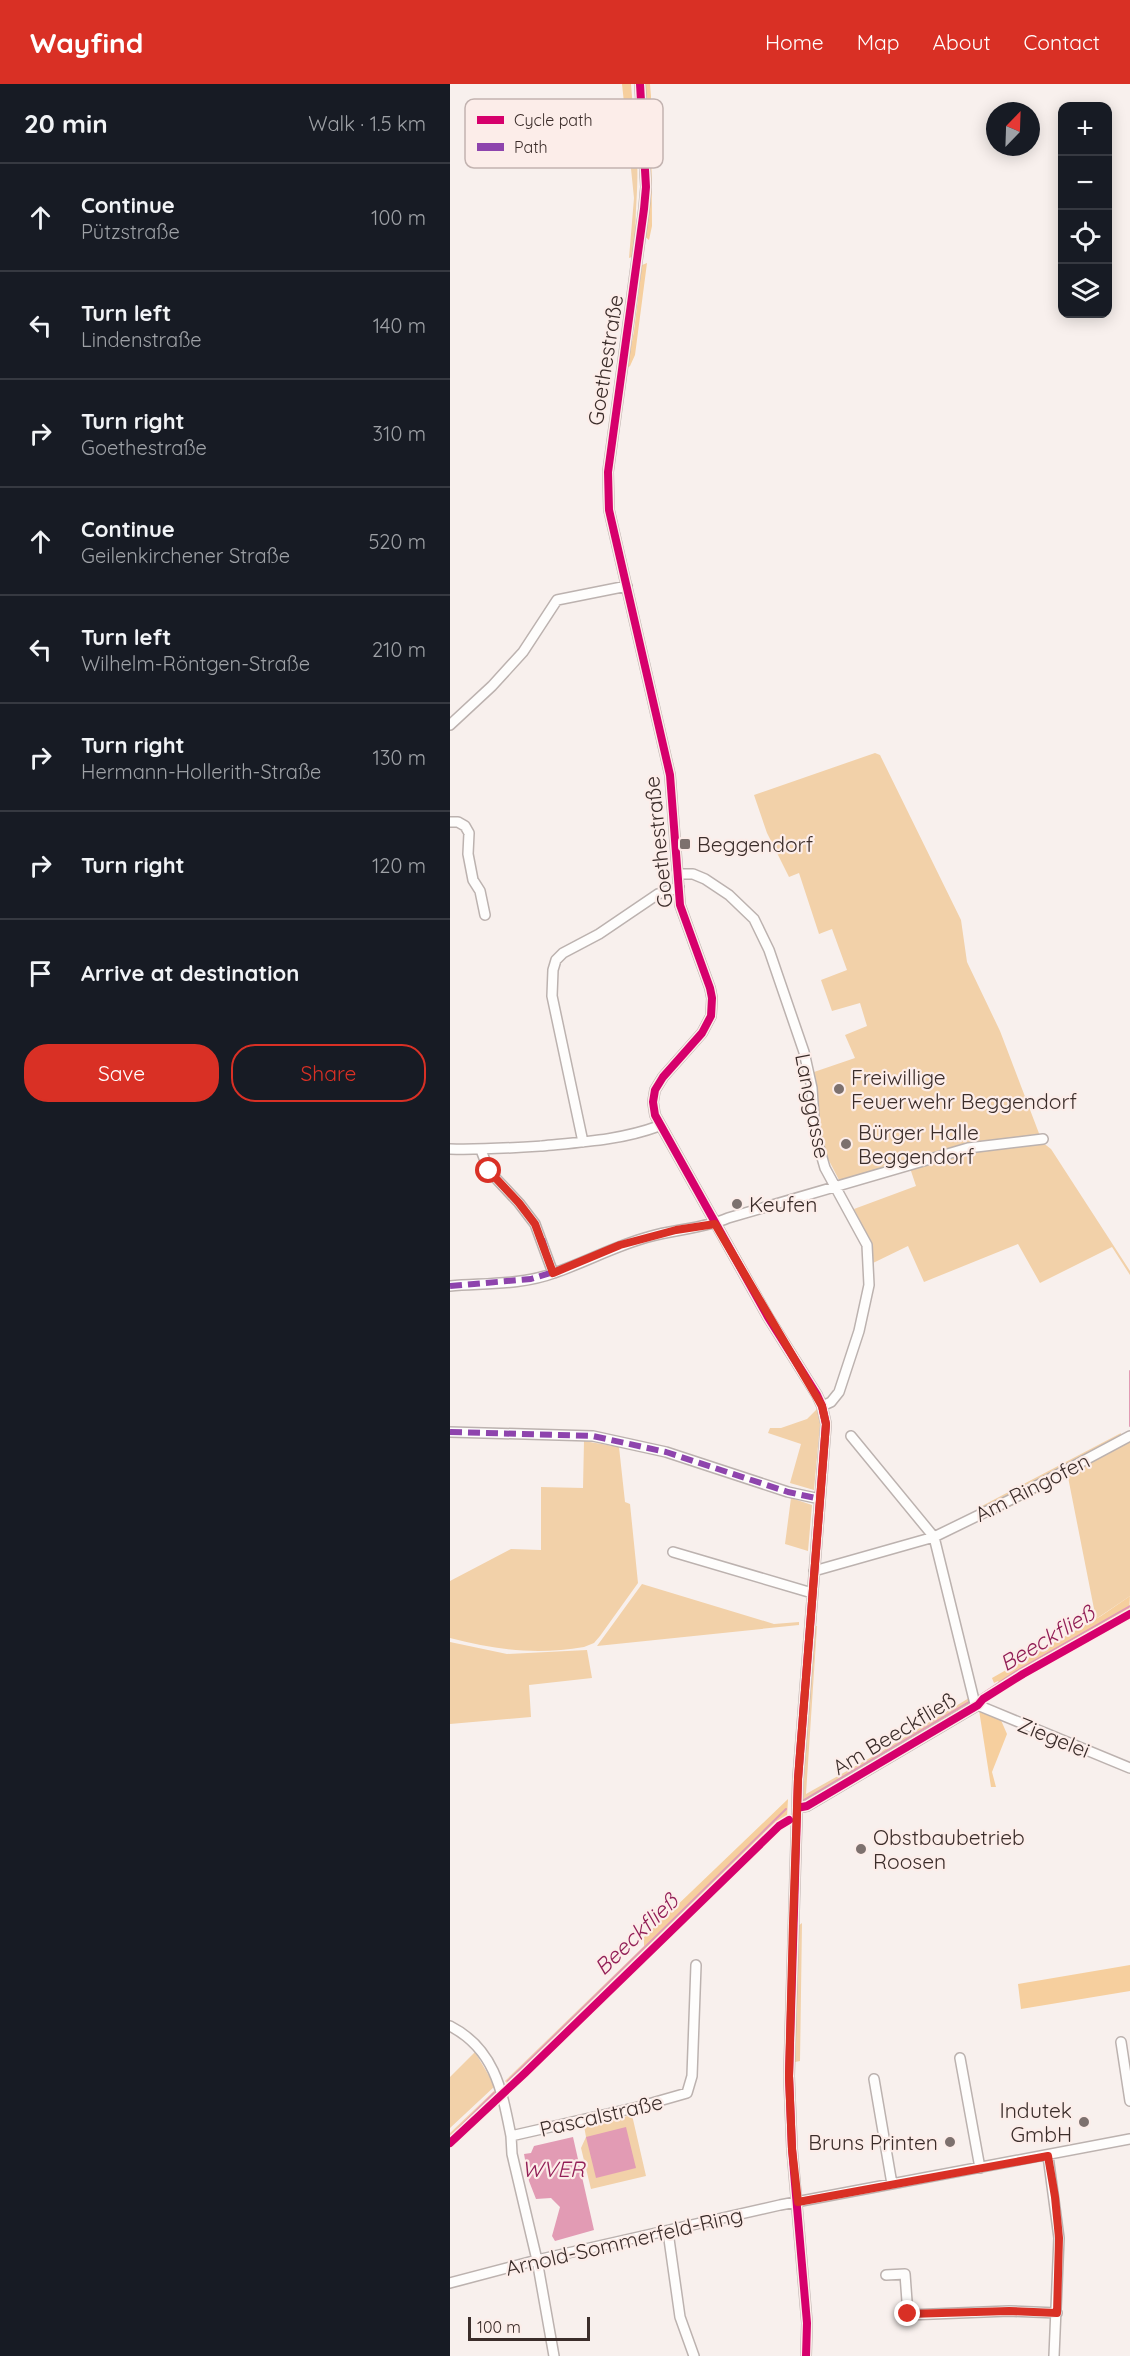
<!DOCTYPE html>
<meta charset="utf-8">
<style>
:root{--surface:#171b24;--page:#20242c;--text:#f1f3f6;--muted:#9ea1a6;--line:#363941;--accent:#d93025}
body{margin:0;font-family:Quicksand,sans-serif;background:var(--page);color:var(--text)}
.controls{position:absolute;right:18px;top:18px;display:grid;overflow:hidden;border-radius:12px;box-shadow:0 3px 15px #0003}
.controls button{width:54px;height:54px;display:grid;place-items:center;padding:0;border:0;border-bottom:2px solid var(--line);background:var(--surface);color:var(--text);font:30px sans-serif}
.compass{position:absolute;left:536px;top:18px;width:54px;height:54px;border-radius:50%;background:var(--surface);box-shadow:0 3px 15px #0003;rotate:23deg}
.scale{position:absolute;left:18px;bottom:15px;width:122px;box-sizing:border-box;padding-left:6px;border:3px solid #3b2d2a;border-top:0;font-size:16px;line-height:21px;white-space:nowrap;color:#3b2d2a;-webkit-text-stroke:4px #fcede9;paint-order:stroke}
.stop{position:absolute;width:18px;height:18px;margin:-14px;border:4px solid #d93025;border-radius:50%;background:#fff}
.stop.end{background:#d93025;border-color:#fff;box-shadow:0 2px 6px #0008}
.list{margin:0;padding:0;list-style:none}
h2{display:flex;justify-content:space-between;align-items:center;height:78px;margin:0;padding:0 24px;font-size:26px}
h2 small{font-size:20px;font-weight:400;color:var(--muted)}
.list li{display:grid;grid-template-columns:39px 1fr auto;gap:18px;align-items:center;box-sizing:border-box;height:108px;padding:0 24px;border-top:2px solid var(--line)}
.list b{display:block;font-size:22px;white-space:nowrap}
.list p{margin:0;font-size:20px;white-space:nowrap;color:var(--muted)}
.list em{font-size:20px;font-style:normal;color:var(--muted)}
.actions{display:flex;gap:12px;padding:18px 24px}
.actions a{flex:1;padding:14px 0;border:2px solid var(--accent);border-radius:24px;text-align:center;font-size:21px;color:var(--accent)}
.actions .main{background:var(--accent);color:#fff}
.icon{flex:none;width:33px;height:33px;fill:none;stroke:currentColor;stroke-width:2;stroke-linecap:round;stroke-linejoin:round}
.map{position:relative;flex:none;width:680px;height:2272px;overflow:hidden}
header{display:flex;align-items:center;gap:36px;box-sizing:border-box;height:84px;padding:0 30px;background:var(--accent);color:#fff}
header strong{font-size:28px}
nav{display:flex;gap:33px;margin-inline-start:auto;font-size:21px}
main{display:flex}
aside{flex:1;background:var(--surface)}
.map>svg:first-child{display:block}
</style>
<header>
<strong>Wayfind</strong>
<nav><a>Home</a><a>Map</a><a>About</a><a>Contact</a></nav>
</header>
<main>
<aside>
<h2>20 min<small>Walk · 1.5 km</small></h2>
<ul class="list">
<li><svg class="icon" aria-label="ahead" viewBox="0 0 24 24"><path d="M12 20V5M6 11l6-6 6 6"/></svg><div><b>Continue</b><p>Pützstraße</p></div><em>100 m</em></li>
<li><svg class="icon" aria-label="left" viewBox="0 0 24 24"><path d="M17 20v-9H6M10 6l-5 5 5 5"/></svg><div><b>Turn left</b><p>Lindenstraße</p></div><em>140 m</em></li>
<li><svg class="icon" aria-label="right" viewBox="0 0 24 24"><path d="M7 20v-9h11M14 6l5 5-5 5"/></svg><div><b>Turn right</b><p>Goethestraße</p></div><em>310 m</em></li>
<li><svg class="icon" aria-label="ahead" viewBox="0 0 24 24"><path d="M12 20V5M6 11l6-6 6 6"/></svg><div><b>Continue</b><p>Geilenkirchener Straße</p></div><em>520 m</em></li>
<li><svg class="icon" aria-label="left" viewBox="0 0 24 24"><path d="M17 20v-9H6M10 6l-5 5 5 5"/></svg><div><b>Turn left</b><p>Wilhelm-Röntgen-Straße</p></div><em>210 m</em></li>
<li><svg class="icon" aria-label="right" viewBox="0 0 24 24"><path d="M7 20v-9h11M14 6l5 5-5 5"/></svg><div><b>Turn right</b><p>Hermann-Hollerith-Straße</p></div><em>130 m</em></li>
<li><svg class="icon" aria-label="right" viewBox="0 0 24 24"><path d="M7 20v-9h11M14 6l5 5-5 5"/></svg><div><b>Turn right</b></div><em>120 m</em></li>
<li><svg class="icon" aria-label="arrive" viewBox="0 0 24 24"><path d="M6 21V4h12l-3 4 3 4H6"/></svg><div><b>Arrive at destination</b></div></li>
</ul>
<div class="actions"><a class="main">Save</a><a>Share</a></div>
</aside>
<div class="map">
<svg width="680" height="2272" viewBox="0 0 680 2272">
<rect width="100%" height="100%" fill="#f8f0ed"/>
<path fill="#f2d1a9" d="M180,75L183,77L187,75C188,92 187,108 186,125C185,144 187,154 182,173L179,174L184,114Z
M425,669L430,671L511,836L517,878L550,947L590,1052L389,1096L373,1065L364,988L405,974L395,951L417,942L410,919L382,927L371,896L397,886L382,845L369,850L349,789L339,793L317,749L304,711Z
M592,1058L601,1065L680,1187V1191L662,1163L590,1199L568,1160L474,1198L458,1162L423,1179L421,1159L404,1125L466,1102L460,1084L500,1071Z
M367,1325L370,1340L364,1406L340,1399L351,1360L318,1349L320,1344H331L357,1335Z
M671,1349L670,1353L532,1427L530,1423Z
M680,1356V1512L646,1535L618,1393L546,1430L540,1433L539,1431Z
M134,1357L169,1363L175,1418L180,1420L188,1499L150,1552L144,1559L134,1563C87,1571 46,1566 0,1554V1497L61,1465L91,1466V1403L133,1404Z
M341,1414L362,1421L358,1467L335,1460Z
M192,1500L324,1540L349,1538V1541L147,1562Z
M364,1542H367L356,1710L427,1670L519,1614L520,1620L353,1719L357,1634Z
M0,1558L57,1570L137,1566L142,1594L79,1601L81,1633L0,1640Z
M352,1839L350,1977L345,1978L348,1842Z
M194,1862L199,1867L59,2002L55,1997Z
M25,1968L45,2002L0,2044V1993Z
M47,2004L49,2010L0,2057V2049Z
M182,2031L196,2092L141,2105L131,2064L136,2053L134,2042Z"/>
<path fill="#f6cf9e" d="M172,0H181L187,75L185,77L180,75Z
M192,0H200L201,12L202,142L199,156L194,152Z
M197,179L185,271L180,282L177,284L184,247L192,181Z
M680,1512L679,1529L551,1601L548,1597L544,1599L542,1594L651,1532Z
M529,1626L550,1634L557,1650L542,1688L546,1703H541Z
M338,1715L337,1733L199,1867L194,1862V1853Z
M680,1881V1907L571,1925L568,1900Z"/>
<path fill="#e29bb4" d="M176,2043L186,2084L146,2094L136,2053Z
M123,2053L144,2146L105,2157L102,2152L110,2123L101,2114L86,2115L79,2097L74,2070L81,2069L84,2062Z"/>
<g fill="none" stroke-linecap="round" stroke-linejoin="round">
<path stroke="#e29bb4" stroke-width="2" d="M680,1287V1342
M529,1612L570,1585L680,1522
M354,1716L519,1618
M58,1997L336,1725
M0,2053L44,2009"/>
<defs>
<path id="minor" d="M190,0L196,103L194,125L158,388L159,426L220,691L230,821L260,904L262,914L261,932L252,949L213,993L205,1006L203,1018L205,1031L318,1233L367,1311L372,1322L376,1340L348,1695L339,1992L342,2065L357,2239L356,2272
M0,641L42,602L73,568L107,516L177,502
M0,738H8L15,742L19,749L18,770L23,796L30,807L35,831
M229,790H243L255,795L279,811L304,835L319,866L354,968L362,1004L365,1049L375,1084L417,1161L419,1201L409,1247L389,1308L381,1318L372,1322
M133,1058L102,912L103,886L106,876L113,869L149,850L208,810L229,803
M0,1065C31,1066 61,1064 92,1062C133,1058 171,1056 209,1042
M31,1066L39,1087L69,1119L85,1140L103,1189
M0,1202C34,1199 72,1201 104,1189C136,1178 165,1162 198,1153C224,1145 253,1145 278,1134L518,1064L593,1055
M0,1348L143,1352L216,1368L338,1408L370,1415
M401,1352L484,1453L525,1620L680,1684
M223,1468L362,1509
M364,1487L484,1453L562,1415L680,1352
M347,1724L357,1722L528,1621
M0,1942C45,1965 52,2007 61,2052
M671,1958L680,2017
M510,1974L530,2084
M424,1995L442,2100
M598,2072L609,2154L604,2272
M218,2148L230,2233L244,2272
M436,2191L455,2190L458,2231L559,2227L607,2229
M0,2199L87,2176L330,2121L680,2055
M104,2272L87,2176L62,2070L61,2052L188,2023L237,2009L242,1992L246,1881"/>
</defs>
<use href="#minor" stroke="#bcb2af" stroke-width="12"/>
<use href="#minor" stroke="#fefdfc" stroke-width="9"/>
<path stroke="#8e44ad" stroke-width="6" stroke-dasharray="12 6" stroke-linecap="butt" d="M92,1155L103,1189
M0,1202L81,1195L113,1185
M0,1348L143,1352L216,1368L338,1408L370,1415"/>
<defs>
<path id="cycleway" d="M190,0L196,103L194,125L158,388L159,426L220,691L230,821L260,904L262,914L261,932L252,949L213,993L205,1006L203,1018L205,1031L318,1233L367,1311L372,1322L376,1340L348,1695L339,1992L342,2065L357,2239L356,2272
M347,1724L357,1722L528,1621L533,1615L573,1590L680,1530
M0,2059L75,1989L329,1742L339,1736"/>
</defs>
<use href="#cycleway" stroke="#fcede9" stroke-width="11"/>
<use href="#cycleway" stroke="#d6006c" stroke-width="8"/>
</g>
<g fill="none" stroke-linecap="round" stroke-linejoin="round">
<path stroke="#d93025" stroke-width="8" d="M39,1087L69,1119L85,1140L103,1189L170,1161L226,1146L265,1140L372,1322L376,1340L348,1695L343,1839L339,1992L342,2065L348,2118L598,2072L605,2113L609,2154L607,2229L559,2227L458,2230"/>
</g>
<g fill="#7d716e" stroke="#fcede9" stroke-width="2">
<rect x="229" y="754" width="12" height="12" rx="3"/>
<circle cx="389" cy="1005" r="6"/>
<circle cx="396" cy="1060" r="6"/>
<circle cx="287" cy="1120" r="6"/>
<circle cx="411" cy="1765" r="6"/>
<circle cx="634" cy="2038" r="6"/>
<circle cx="500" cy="2058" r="6"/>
</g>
<g text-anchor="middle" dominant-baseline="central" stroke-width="4.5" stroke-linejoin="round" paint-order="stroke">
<g font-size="21" fill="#3b2d2a" stroke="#fcede9">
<text transform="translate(155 276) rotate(-81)">Goethestraße</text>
<text transform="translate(208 758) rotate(-96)">Goethestraße</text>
<text transform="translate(363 1022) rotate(79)">Langgasse</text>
<text transform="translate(582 1403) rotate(-27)">Am Ringofen</text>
<text transform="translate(444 1649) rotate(-31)">Am Beeckfließ</text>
<text transform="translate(604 1653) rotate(22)">Ziegelei</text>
<text transform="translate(151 2031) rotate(-13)">Pascalstraße</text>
<text transform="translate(174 2157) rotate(-13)">Arnold-Sommerfeld-Ring</text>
</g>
<g font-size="21" fill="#3b2d2a" stroke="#fcede9" text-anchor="start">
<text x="247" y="760">Beggendorf</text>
<text x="401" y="993">Freiwillige<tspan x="401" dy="24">Feuerwehr Beggendorf</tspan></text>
<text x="408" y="1048">Bürger Halle<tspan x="408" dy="24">Beggendorf</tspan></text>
<text x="299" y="1120">Keufen</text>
<text x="423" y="1753">Obstbaubetrieb<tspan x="423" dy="24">Roosen</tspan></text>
<text x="622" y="2026" text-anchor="end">Indutek<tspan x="622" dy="24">GmbH</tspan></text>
<text x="488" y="2058" text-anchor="end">Bruns Printen</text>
</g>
<g font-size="22" font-style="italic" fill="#921f57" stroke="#fcede9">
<text transform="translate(597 1554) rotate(-31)">Beeckfließ</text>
<text transform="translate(186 1850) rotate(-44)">Beeckfließ</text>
<text x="103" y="2085">WVER</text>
</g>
</g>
<rect x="15" y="15" width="198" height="69" rx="9" fill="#fcede9" stroke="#c2b3b0" stroke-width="1.5"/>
<rect x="27" y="32" width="27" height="8" fill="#d6006c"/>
<rect x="27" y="59" width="27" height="8" fill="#8e44ad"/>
<g font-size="16" fill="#3b2d2a">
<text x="64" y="42">Cycle path</text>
<text x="64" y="69">Path</text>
</g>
</svg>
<div class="controls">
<button>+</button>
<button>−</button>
<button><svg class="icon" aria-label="locate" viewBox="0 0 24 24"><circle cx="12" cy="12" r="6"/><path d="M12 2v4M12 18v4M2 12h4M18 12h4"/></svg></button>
<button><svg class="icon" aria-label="layers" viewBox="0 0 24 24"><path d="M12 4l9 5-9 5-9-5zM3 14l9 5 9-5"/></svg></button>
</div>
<svg class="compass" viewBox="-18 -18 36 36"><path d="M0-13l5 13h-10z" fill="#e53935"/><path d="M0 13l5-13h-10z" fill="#9ea1a6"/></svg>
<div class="scale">100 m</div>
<div class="stop" style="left:39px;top:1087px"></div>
<div class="stop end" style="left:458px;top:2230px"></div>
</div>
</main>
